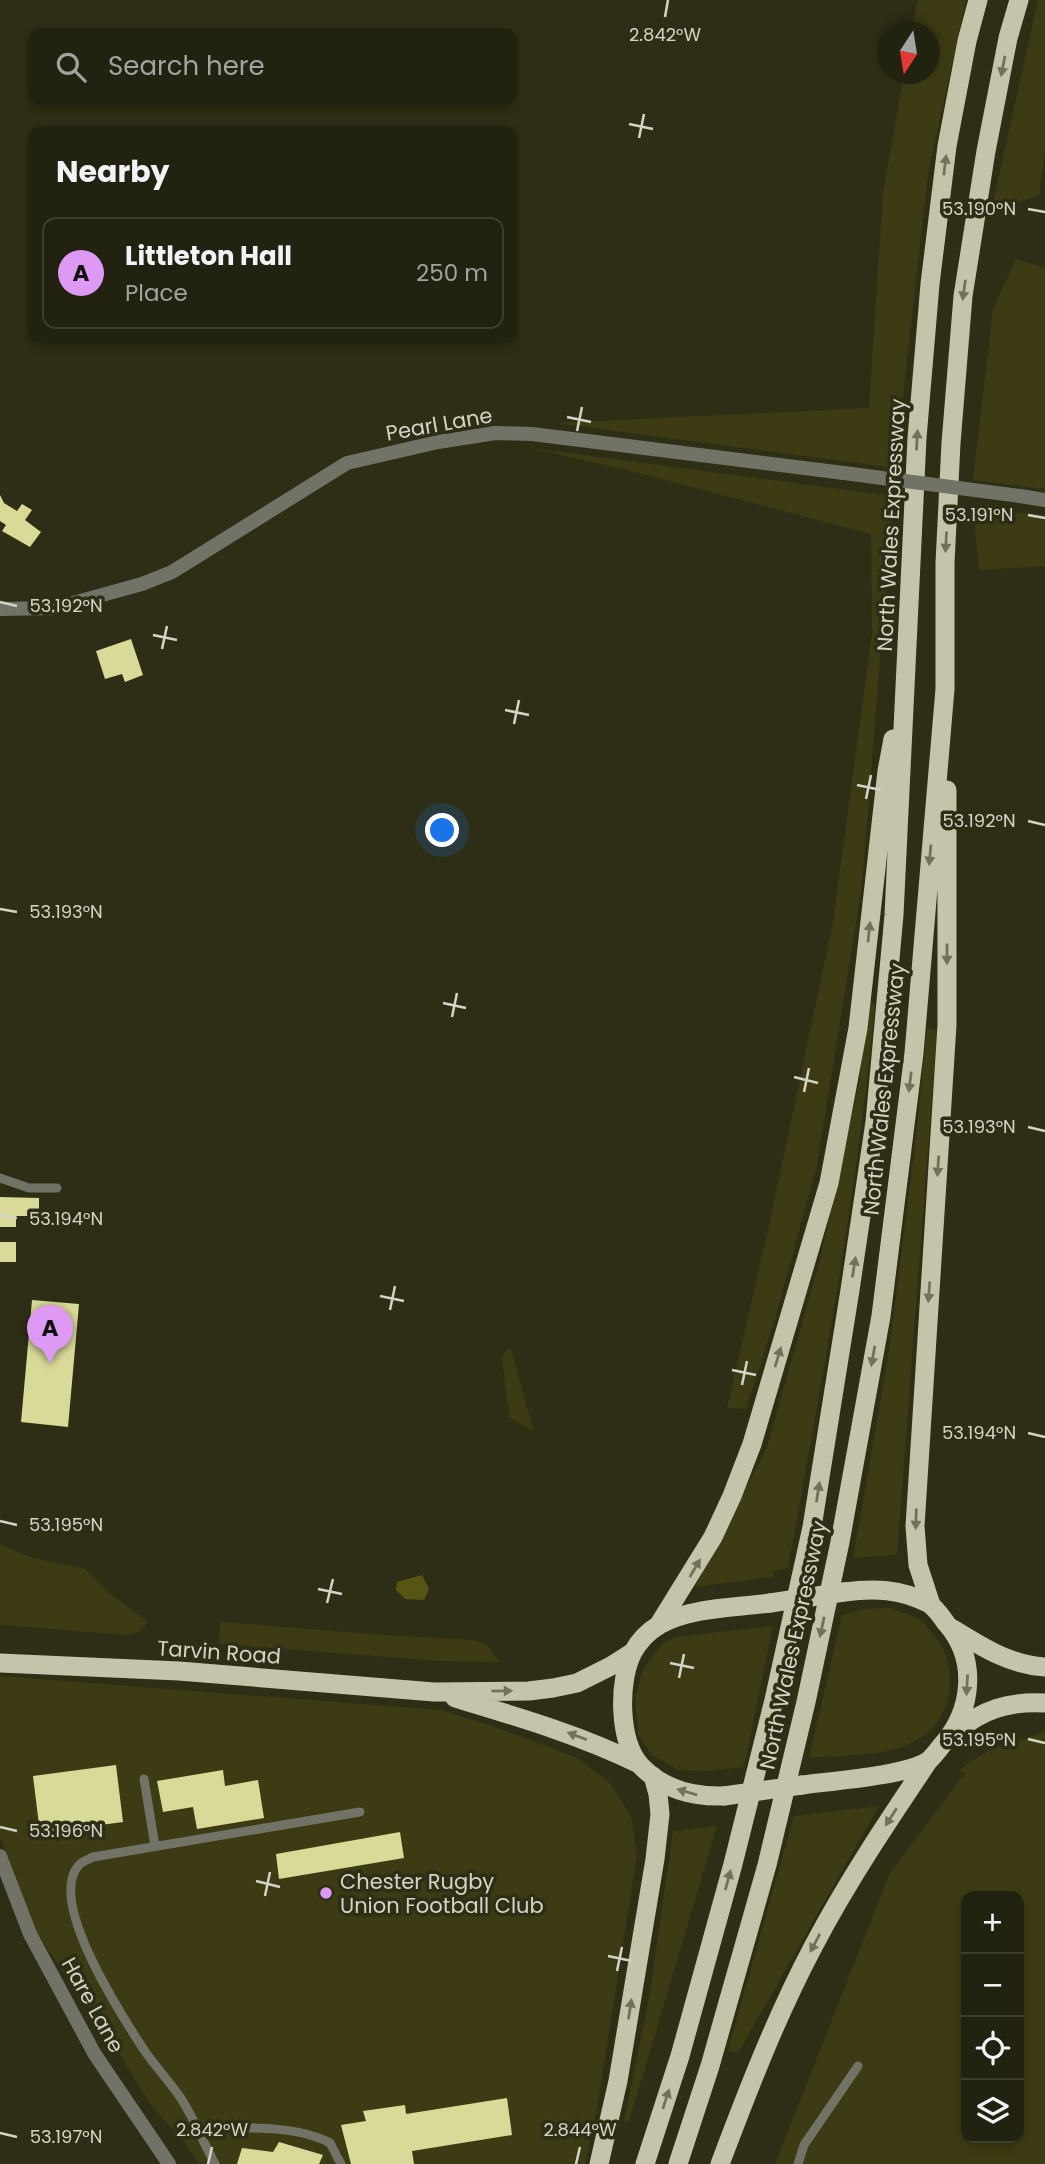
<!DOCTYPE html>
<meta charset="utf-8">
<style>
:root{--surface:#222210;--page:#2e2f1e;--text:#f1f3f6;--muted:#a2a49f;--line:#3f3f30;--accent:#dd99f3}
body{margin:0;font-family:Poppins,sans-serif;background:var(--page);color:var(--text)}
.controls{position:absolute;right:21px;bottom:21px;display:grid;overflow:hidden;border-radius:14px;box-shadow:0 4px 10px #0003}
.controls button{width:63px;height:63px;display:grid;place-items:center;padding:0;border:0;border-bottom:2px solid var(--line);background:var(--surface);color:var(--text);font:35px sans-serif}
.compass{position:absolute;left:877px;top:21px;width:63px;height:63px;border-radius:50%;background:var(--surface);box-shadow:0 4px 10px #0003;rotate:192deg}
.you{position:absolute;left:443px;top:831px;width:24px;height:24px;margin:-18px;border:5px solid #fff;border-radius:50%;background:#1a73e8;box-shadow:0 0 0 10px #1a73e833}
.badge{display:grid;place-items:center;width:46px;height:46px;border-radius:50%;background:var(--accent);color:#111;font-size:23px;font-weight:700}
.pin{position:absolute;translate:-50% -58px;filter:drop-shadow(0 2px 4px #0008)}
.pin::after{content:'';position:absolute;top:37px;width:24px;height:21px;background:inherit;clip-path:polygon(0 0,100% 0,50% 100%)}
.list{margin:0;padding:0;list-style:none}
h2{display:flex;justify-content:space-between;align-items:center;height:91px;margin:0;padding:0 28px;font-size:30px}
h2 small{font-size:23px;font-weight:400;color:var(--muted)}
.list li{display:grid;grid-template-columns:46px 1fr auto;gap:21px;align-items:center;box-sizing:border-box;height:112px;margin:0 14px 14px;padding:0 14px;border:2px solid var(--line);border-radius:14px}
.list b{display:block;font-size:26px;white-space:nowrap}
.list p{margin:0;font-size:23px;white-space:nowrap;color:var(--muted)}
.list em{font-size:23px;font-style:normal;color:var(--muted)}
.icon{flex:none;width:38px;height:38px;fill:none;stroke:currentColor;stroke-width:2;stroke-linecap:round;stroke-linejoin:round}
.map{position:relative;flex:none;width:1045px;height:2164px;overflow:hidden}
.search{position:absolute;background:var(--surface);box-shadow:0 4px 10px #0003;left:28px;top:28px;width:490px;height:77px;display:flex;align-items:center;gap:18px;box-sizing:border-box;padding:0 24px;border-radius:14px;color:var(--muted);font-size:26px}
.panel{position:absolute;background:var(--surface);box-shadow:0 4px 10px #0003;left:28px;top:126px;width:490px;height:217px;border-radius:14px}
.map>svg:first-child{display:block}
</style>
<div class="map">
<svg width="1045" height="2164" viewBox="0 0 1045 2164">
<rect width="100%" height="100%" fill="#2e2e16"/>
<path fill="#3c3b13" fill-rule="evenodd" d="M918,0H966L928,174L895,468L555,423L869,408L883,193L904,74H930V32L912,31Z
M1038,0H1045V152L1039,195L991,212Z
M1016,259L1045,268V489L973,480L993,309Z
M531,448L893,496L862,885L817,1165L775,1319L746,1409L727,1408L770,1221L833,922L872,633L871,534L631,471Z
M973,508L1045,515V566L979,570Z
M869,1000L875,1005C857,1194 822,1381 788,1568L773,1571V1577L695,1587L767,1447L820,1260L859,1083Z
M927,1029L937,1030L897,1555L853,1558L889,1352L915,1146Z
M510,1346L534,1432L509,1417L502,1358Z
M0,1544L30,1557L85,1569L109,1593L148,1622L139,1632L128,1635L0,1625Z
M891,1608C900,1612 913,1615 921,1621C925,1623 928,1629 932,1633C963,1667 954,1726 909,1744C879,1757 841,1755 809,1758L842,1615L864,1609Z
M220,1622L386,1635L475,1640L488,1646L499,1662L439,1661L219,1644Z
M773,1626L744,1767L710,1771L678,1770L652,1755L638,1734L635,1698L643,1670L661,1645L675,1637Z
M0,1676L441,1710L499,1728L577,1758L610,1783L631,1816L637,1855L596,2115L585,2164H199L184,2142L151,2105L100,2023L36,1932L0,1836Z
M1045,1732V2164H775L890,1873L965,1773L959,1771C983,1748 1014,1742 1045,1732ZM966,1896H1019V2138H966Z
M879,1806L738,2053L728,2050L794,1816Z
M717,1826L629,2122L624,2121L650,1993L673,1831Z"/>
<path fill="#575512" d="M422,1575L429,1589L424,1600L405,1599L396,1590L397,1582Z"/>
<path fill="#dada98" d="M0,495L4,503L17,511L22,504L32,510L25,520L41,532L30,547L2,531L6,525L0,521Z
M131,639L143,675L125,682L122,674L105,679L96,651Z
M0,1197L39,1198V1216H16V1227H0Z
M0,1242H16V1262H0Z
M32,1300L79,1304L68,1427L21,1422Z
M116,1765L123,1822L40,1833L33,1776Z
M223,1770L225,1786L258,1780L264,1818L197,1829L193,1807L163,1812L157,1781Z
M400,1832L404,1858L279,1879L276,1854Z
M507,2098L512,2135L412,2151L414,2164H351L341,2125L366,2121L363,2111L405,2105L406,2114Z
M279,2142L323,2155L319,2164H237L242,2148L273,2152Z"/>
<g fill="none" stroke-linecap="round" stroke-linejoin="round">
<path stroke="#727266" stroke-width="9" d="M0,1178L29,1188H57
M144,1779L155,1846
M197,2128C236,2128 296,2124 330,2143L341,2164
M215,2164C203,2142 194,2118 180,2097C169,2081 155,2066 144,2050C122,2016 46,1901 79,1865C82,1861 89,1859 93,1857L360,1812
M798,2164L804,2145L858,2066"/>
<path stroke="#727266" stroke-width="14" d="M1020,496L1045,500
M0,609L55,608L142,584L172,572L347,463L438,442L495,433L532,434L844,473"/>
<path stroke="#727266" stroke-width="14" d="M0,1856L30,1934L94,2053L169,2164"/>
<path stroke="#c4c4aa" stroke-width="19" d="M931,1605L918,1565L915,1526L947,1025V790
M658,1626L713,1537L732,1496L752,1444L829,1183L858,1028L887,771L893,739
M953,1629C982,1647 1010,1665 1045,1667
M0,1663L179,1671L434,1692L529,1691L553,1688L577,1683L611,1666L633,1652
M455,1698C518,1717 580,1735 639,1764
M955,1733C982,1709 1010,1701 1045,1703
M802,1785C831,1781 905,1776 928,1761C933,1757 938,1750 942,1745C973,1710 978,1659 946,1623C941,1616 935,1607 928,1603C900,1589 875,1588 844,1592
M724,1796C693,1797 663,1789 641,1766C618,1741 618,1680 633,1652C639,1641 649,1631 659,1625C691,1607 735,1608 770,1603
M599,2164L618,2081L655,1859L660,1814L658,1794L653,1776
M645,2164L680,2056L733,1864L774,1700L812,1527L850,1290L875,1122L894,915L917,438L930,284L947,146L967,41L978,0
M678,2164L710,2066L767,1865L806,1702L840,1542L881,1316L914,1053L945,689V563L951,443L963,296L986,151L1008,38L1019,0
M720,2164C748,2090 776,2017 813,1947C847,1882 888,1821 929,1760"/>
<path stroke="#727266" stroke-width="14" d="M844,473L1020,496"/>
<path stroke="#c4c4aa" stroke-width="19" d="M770,1603L844,1592
M724,1796L802,1785"/>
</g>
<defs><path id="oneway-solid" d="M-6-.8H1V-3.2L6.5 0L1 3.2V.8H-6Z" transform="scale(1.75)"/></defs>
<g fill="#727259">
<use href="#oneway-solid" transform="translate(1003 66) rotate(101)"/>
<use href="#oneway-solid" transform="translate(945 165) rotate(-83)"/>
<use href="#oneway-solid" transform="translate(964 290) rotate(98)"/>
<use href="#oneway-solid" transform="translate(917 440) rotate(-87)"/>
<use href="#oneway-solid" transform="translate(946 542) rotate(93)"/>
<use href="#oneway-solid" transform="translate(930 855) rotate(95)"/>
<use href="#oneway-solid" transform="translate(869 932) rotate(-84)"/>
<use href="#oneway-solid" transform="translate(947 954) rotate(90)"/>
<use href="#oneway-solid" transform="translate(910 1082) rotate(97)"/>
<use href="#oneway-solid" transform="translate(938 1166) rotate(94)"/>
<use href="#oneway-solid" transform="translate(854 1267) rotate(-81)"/>
<use href="#oneway-solid" transform="translate(929 1292) rotate(94)"/>
<use href="#oneway-solid" transform="translate(873 1356) rotate(100)"/>
<use href="#oneway-solid" transform="translate(778 1357) rotate(-73)"/>
<use href="#oneway-solid" transform="translate(818 1492) rotate(-81)"/>
<use href="#oneway-solid" transform="translate(916 1519) rotate(92)"/>
<use href="#oneway-solid" transform="translate(695 1568) rotate(-60)"/>
<use href="#oneway-solid" transform="translate(822 1627) rotate(102)"/>
<use href="#oneway-solid" transform="translate(967 1685) rotate(93)"/>
<use href="#oneway-solid" transform="translate(502 1691) rotate(-1)"/>
<use href="#oneway-solid" transform="translate(577 1736) rotate(-159)"/>
<use href="#oneway-solid" transform="translate(687 1792) rotate(-164)"/>
<use href="#oneway-solid" transform="translate(891 1817) rotate(123)"/>
<use href="#oneway-solid" transform="translate(728 1880) rotate(-75)"/>
<use href="#oneway-solid" transform="translate(815 1943) rotate(118)"/>
<use href="#oneway-solid" transform="translate(630 2009) rotate(-81)"/>
<use href="#oneway-solid" transform="translate(666 2099) rotate(-72)"/>
</g>
<path fill="none" stroke="#d4d4c6" stroke-width="2.5" d="M665,17L668,0M629,124L653,129M639,138L644,114M1028,209L1045,212M567,417L591,422M577,431L582,407M1028,515L1045,518M0,602L17,606M153,635L177,640M162,649L167,626M505,710L529,715M514,724L519,700M857,785L881,790M866,799L871,775M1028,821L1045,825M0,909L17,912M443,1003L466,1008M452,1017L457,993M794,1077L818,1083M804,1092L809,1068M1028,1127L1045,1131M0,1215L17,1218M380,1296L404,1301M390,1310L395,1286M732,1370L756,1375M742,1385L747,1361M1028,1433L1045,1437M0,1521L17,1525M318,1589L342,1594M327,1603L333,1579M670,1663L694,1668M679,1678L684,1654M1028,1739L1045,1743M0,1827L17,1831M256,1881L280,1887M265,1896L270,1872M608,1956L632,1961M617,1971L622,1947M0,2133L17,2137M208,2164L212,2147M576,2164L580,2147"/>
<circle fill="#dd99f3" stroke="#2e2e16" stroke-width="2.5" cx="326" cy="1893" r="7"/>
<g text-anchor="middle" dominant-baseline="central" stroke-width="7" stroke-linejoin="round" paint-order="stroke">
<g font-size="21" fill="#d4d4c6" stroke="#2e2e16">
<text transform="translate(439 424) rotate(-10)">Pearl Lane</text>
<text transform="translate(891 525) rotate(-87)">North Wales Expressway</text>
<text transform="translate(884 1089) rotate(-84)">North Wales Expressway</text>
<text transform="translate(793 1645) rotate(-78)">North Wales Expressway</text>
<text transform="translate(219 1652) rotate(4)">Tarvin Road</text>
<text transform="translate(93 2005) rotate(61)">Hare Lane</text>
</g>
<g font-size="21" fill="#d4d4c6" stroke="#2e2e16" text-anchor="start">
<text x="340" y="1881">Chester Rugby<tspan x="340" dy="24">Union Football Club</tspan></text>
</g>
</g>
<g font-size="18" text-anchor="middle" fill="#d4d4c6" stroke="#2e2e16" stroke-width="7" stroke-linejoin="round" paint-order="stroke">
<text x="665" y="41">2.842°W</text>
<text x="979" y="215">53.190°N</text>
<text x="979" y="521">53.191°N</text>
<text x="66" y="612">53.192°N</text>
<text x="979" y="827">53.192°N</text>
<text x="66" y="918">53.193°N</text>
<text x="979" y="1133">53.193°N</text>
<text x="66" y="1225">53.194°N</text>
<text x="979" y="1439">53.194°N</text>
<text x="66" y="1531">53.195°N</text>
<text x="979" y="1746">53.195°N</text>
<text x="66" y="1837">53.196°N</text>
<text x="212" y="2136">2.842°W</text>
<text x="580" y="2136">2.844°W</text>
<text x="66" y="2143">53.197°N</text>
</g>
</svg>
<div class="controls">
<button>+</button>
<button>−</button>
<button><svg class="icon" aria-label="locate" viewBox="0 0 24 24"><circle cx="12" cy="12" r="6"/><path d="M12 2v4M12 18v4M2 12h4M18 12h4"/></svg></button>
<button><svg class="icon" aria-label="layers" viewBox="0 0 24 24"><path d="M12 4l9 5-9 5-9-5zM3 14l9 5 9-5"/></svg></button>
</div>
<svg class="compass" viewBox="-18 -18 36 36"><path d="M0-13l5 13h-10z" fill="#e53935"/><path d="M0 13l5-13h-10z" fill="#a2a49f"/></svg>
<div class="you"></div>
<div class="pin badge" style="left:50px;top:1363px">A</div>
<div class="search"><svg class="icon" aria-label="search" viewBox="0 0 24 24"><circle cx="10" cy="10" r="6"/><path d="M15 15l6 6"/></svg>Search here</div>
<section class="panel">
<h2>Nearby<small></small></h2>
<ul class="list">
<li><span class="badge">A</span><div><b>Littleton Hall</b><p>Place</p></div><em>250 m</em></li>
</ul>
</section>
</div>
